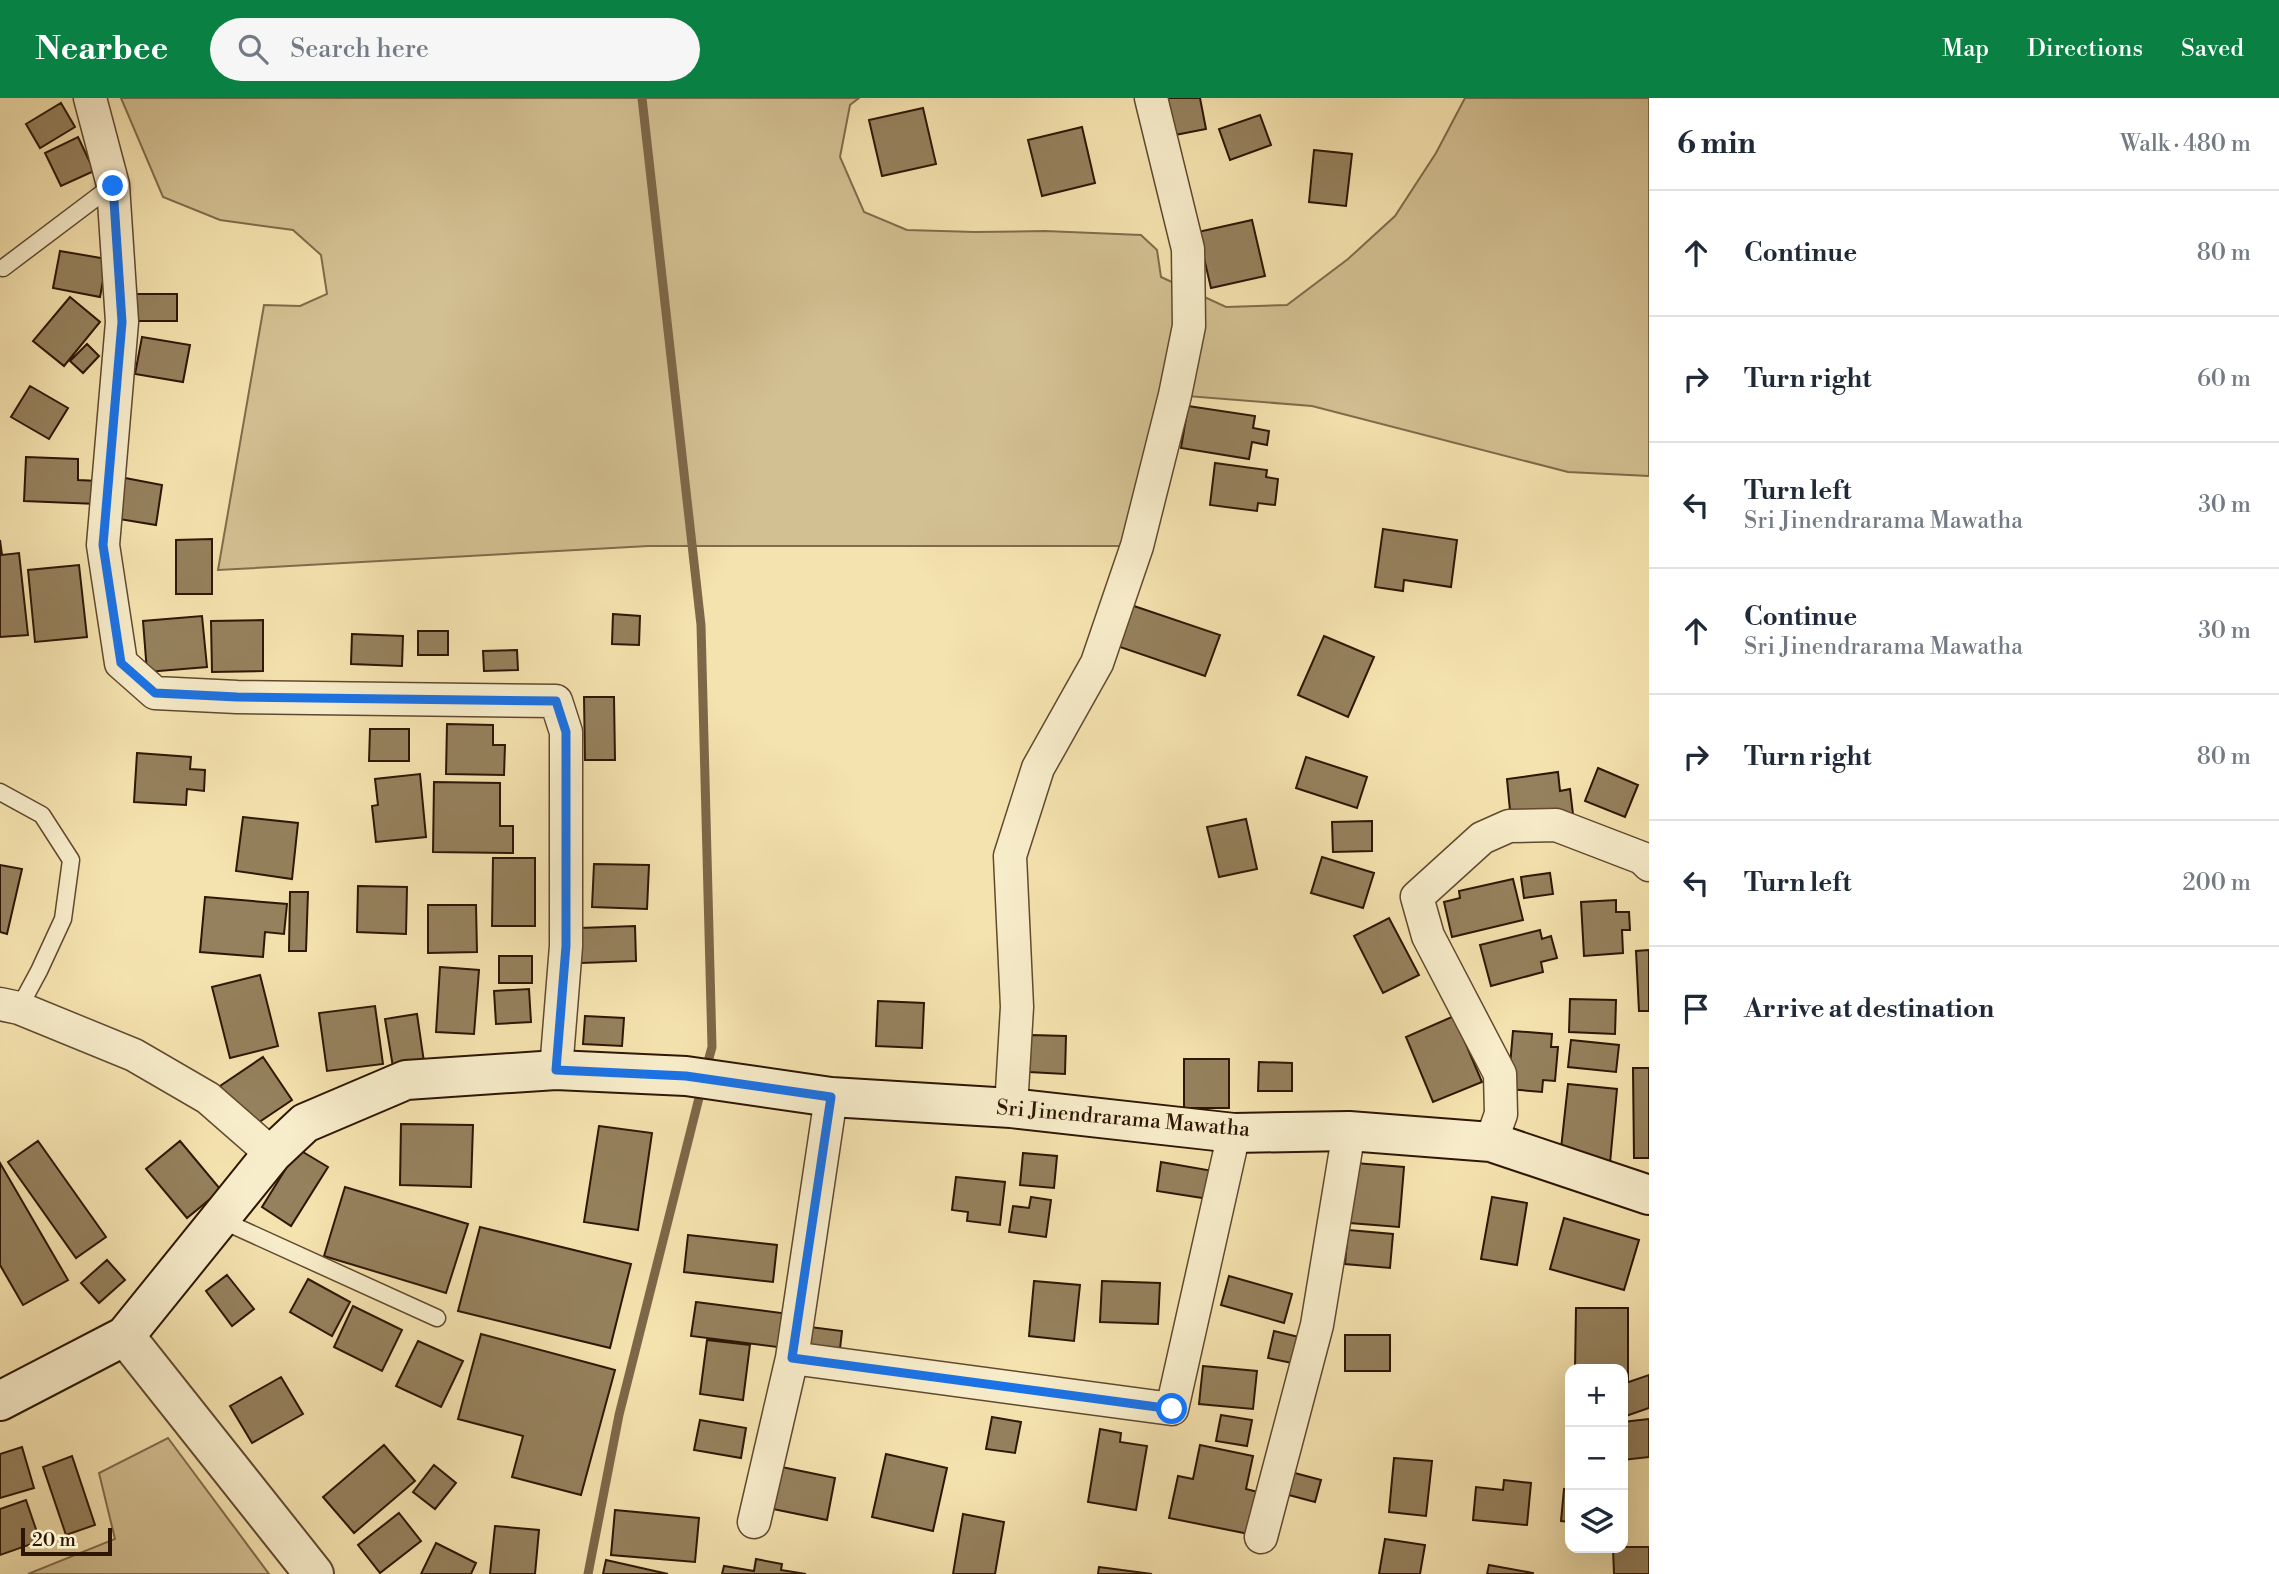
<!DOCTYPE html>
<meta charset="utf-8">
<style>
:root{--surface:#fff;--page:#f6f6f7;--text:#1f2937;--muted:#747a83;--line:#e0e1e3;--accent:#0b8043}
body{margin:0;font-family:"Libre Bodoni",serif;background:var(--page);color:var(--text)}
.controls{position:absolute;right:21px;bottom:21px;display:grid;overflow:hidden;border-radius:14px;box-shadow:0 7px 28px #0002}
.controls button{width:63px;height:63px;display:grid;place-items:center;padding:0;border:0;border-bottom:2px solid var(--line);background:var(--surface);color:var(--text);font:35px sans-serif}
.scale{position:absolute;left:21px;bottom:18px;width:91px;box-sizing:border-box;padding-left:7px;border:4px solid #2e1604;border-top:0;font-size:19px;line-height:24px;white-space:nowrap;color:#2e1604;-webkit-text-stroke:5px #f8edcb;paint-order:stroke}
.stop{position:absolute;width:21px;height:21px;margin:-16px;border:5px solid #1a73e8;border-radius:50%;background:#fff}
.stop.end{background:#1a73e8;border-color:#fff;box-shadow:0 2px 7px #0008}
.list{margin:0;padding:0;list-style:none}
h2{display:flex;justify-content:space-between;align-items:center;height:91px;margin:0;padding:0 28px;font-size:30px}
h2 small{font-size:23px;font-weight:400;color:var(--muted)}
.list li{display:grid;grid-template-columns:46px 1fr auto;gap:21px;align-items:center;box-sizing:border-box;height:126px;padding:0 28px;border-top:2px solid var(--line)}
.list b{display:block;font-size:26px;white-space:nowrap}
.list p{margin:0;font-size:23px;white-space:nowrap;color:var(--muted)}
.list em{font-size:23px;font-style:normal;color:var(--muted)}
.icon{flex:none;width:38px;height:38px;fill:none;stroke:currentColor;stroke-width:2;stroke-linecap:round;stroke-linejoin:round}
.map{position:relative;flex:none;width:1649px;height:1476px;overflow:hidden}
header{display:flex;align-items:center;gap:42px;box-sizing:border-box;height:98px;padding:0 35px;background:var(--accent);color:#fff}
header strong{font-size:33px}
nav{display:flex;gap:38px;margin-inline-start:auto;font-size:24px}
.search{width:490px;height:63px;background:var(--page);display:flex;align-items:center;gap:18px;box-sizing:border-box;padding:0 24px;border-radius:38px;color:var(--muted);font-size:26px}
main{display:flex}
aside{flex:1;background:var(--surface)}
.map>svg:first-child{display:block}
</style>
<header>
<strong>Nearbee</strong>
<div class="search"><svg class="icon" aria-label="search" viewBox="0 0 24 24"><circle cx="10" cy="10" r="6"/><path d="M15 15l6 6"/></svg>Search here</div>
<nav><a>Map</a><a>Directions</a><a>Saved</a></nav>
</header>
<main>
<div class="map">
<svg width="1649" height="1476" viewBox="0 0 1649 1476">
<rect width="100%" height="100%" fill="#f5e3af"/>
<filter id="stains"><feTurbulence type="fractalNoise" baseFrequency=".00286" numOctaves="4"/><feColorMatrix values="0 0 0 0 .2 0 0 0 0 .09 0 0 0 0 .02 0 0 0 .5 -.17"/></filter>
<radialGradient id="worn" r=".72"><stop offset=".6" stop-color="#630" stop-opacity="0"/><stop offset="1" stop-color="#630" stop-opacity=".3"/></radialGradient>
<path fill="#d3c092" stroke="#806b4b" stroke-width="2" d="M121,0H859L850,7L840,59L864,114L907,132L975,134L1045,133L1141,137L1157,152L1161,179L1226,209L1287,207L1348,161L1395,118L1436,55L1465,0H1649V378L1568,374L1312,308L1175,297L1137,448H648L218,472L264,207L300,208L327,196L321,157L293,132L220,122L163,99Z
M168,1340L269,1476H28L115,1441L99,1375Z"/>
<g fill="none" stroke-linecap="round" stroke-linejoin="round">
<path stroke="#7d6748" stroke-width="9" d="M642,0L701,527L712,949L706,971
M588,1476L619,1317L702,988"/>
</g>
<path fill="#95815d" stroke="#2e1604" stroke-width="2" d="M1167,0H1200L1206,31L1175,37Z
M61,5L75,29L40,50L26,26Z
M923,10L936,66L882,78L869,22Z
M1260,17L1271,47L1230,62L1219,31Z
M1082,29L1095,85L1042,98L1028,42Z
M78,39L94,73L61,88L45,55Z
M1314,52L1352,56L1346,108L1309,104Z
M1252,122L1265,178L1211,190L1198,134Z
M60,153L107,161L100,199L53,190Z
M129,196H177V223H129Z
M70,199L100,224L64,268L33,243Z
M142,239L190,247L183,284L135,276Z
M87,246L99,258L83,275L70,263Z
M30,288L68,310L49,341L11,319Z
M1188,308L1255,318L1253,330L1269,333L1267,347L1252,344L1249,361L1181,350Z
M26,359L78,361V382L98,383L97,406L24,403Z
M1215,365L1267,372L1266,379L1278,381L1275,407L1258,405L1257,413L1210,407Z
M120,379L162,387L156,427L113,420Z
M1383,431L1457,442L1451,489L1404,482L1403,493L1375,489Z
M212,441V496H176V442Z
M0,442L2,457L19,455L28,537L0,539Z
M79,467L87,539L35,544L28,472Z
M1131,507L1220,537L1205,578L1117,548Z
M613,516L640,518L639,547L612,546Z
M202,518L207,569L147,574L143,523Z
M263,522V573L212,574L211,523Z
M418,533H448V557H418Z
M352,536L403,538L402,568L351,566Z
M1324,538L1374,559L1348,619L1298,597Z
M517,552L518,572L484,573L483,553Z
M584,599H614L615,662H585Z
M447,626L493,627V647H505L504,677L446,676Z
M370,631H409V663H369Z
M137,655L191,659L190,671L205,672L204,693L187,691L186,707L134,704Z
M1306,659L1367,679L1357,710L1296,690Z
M1598,670L1638,687L1625,719L1585,703Z
M1558,674L1560,693L1570,691L1573,716L1511,723L1507,681Z
M420,676L426,739L376,744L372,708L378,707L375,681Z
M434,684L500,685V728H513V755L433,754Z
M243,719L298,725L292,781L236,773Z
M1246,721L1257,771L1219,779L1207,729Z
M1372,723V753L1333,754L1332,724Z
M1322,759L1374,775L1363,810L1311,795Z
M493,760H535V828H492Z
M594,766L649,767L647,811L592,809Z
M0,767L22,771L7,836L0,834Z
M1550,775L1553,796L1524,800L1521,779Z
M1513,781L1523,822L1452,839L1444,804L1460,800L1459,793Z
M358,788L407,789L406,836L357,834Z
M290,794H308L306,853H289Z
M205,799L287,806L284,836L265,834L263,859L200,854Z
M1616,802V814H1629L1630,832H1622L1623,855L1584,858L1581,804Z
M428,807H476L477,854L428,855Z
M1389,820L1419,877L1383,895L1354,838Z
M635,828L636,863L581,865L580,830Z
M1540,832L1542,841L1551,838L1557,860L1541,864L1543,874L1491,888L1480,847Z
M1649,852V913H1639L1636,853Z
M499,858H532V885H499Z
M440,869L479,872L474,936L436,934Z
M260,877L278,948L230,960L212,889Z
M529,891L531,924L496,926L494,893Z
M1570,901L1616,902L1615,936L1569,934Z
M878,903L924,905L922,950L876,948Z
M375,908L383,966L327,973L319,915Z
M417,916L424,964L393,969L385,921Z
M585,918L624,920L622,948L583,946Z
M1454,918L1482,984L1433,1004L1406,939Z
M1513,933L1552,936L1551,949H1558L1555,983L1543,982L1542,994L1508,991Z
M1031,937L1066,938L1065,976L1029,974Z
M1571,942L1619,947L1616,974L1568,969Z
M263,959L292,1002L249,1031L220,988Z
M1184,961H1229V1010H1184Z
M1259,964L1292,965V993H1258Z
M1633,970H1649V1060H1634Z
M1568,986L1617,991L1610,1065L1560,1060Z
M401,1026L473,1027L471,1089L400,1087Z
M599,1028L652,1035L638,1132L584,1124Z
M38,1043L106,1139L76,1160L8,1064Z
M180,1043L221,1092L187,1120L146,1071Z
M298,1051L328,1069L291,1128L262,1109Z
M1023,1055L1057,1058L1054,1090L1020,1087Z
M1161,1064L1213,1073L1209,1101L1157,1093Z
M0,1065L68,1182L23,1207L0,1167Z
M1355,1065L1404,1069L1399,1129L1350,1125Z
M956,1079L1005,1084L1000,1127L967,1123L968,1114L952,1112Z
M345,1089L468,1126L446,1195L324,1158Z
M1031,1099L1051,1102L1046,1139L1009,1134L1013,1108L1029,1110Z
M1492,1099L1527,1105L1517,1167L1481,1161Z
M1564,1120L1639,1142L1624,1192L1550,1171Z
M480,1129L631,1166L610,1250L458,1213Z
M1348,1132L1393,1136L1390,1170L1345,1166Z
M688,1137L777,1147L773,1184L684,1174Z
M107,1162L125,1182L99,1205L81,1185Z
M227,1177L254,1211L232,1228L206,1193Z
M1229,1178L1292,1196L1284,1225L1221,1207Z
M308,1181L350,1204L332,1238L290,1214Z
M1034,1183L1080,1187L1074,1243L1029,1238Z
M1102,1183L1160,1185L1158,1226L1100,1224Z
M696,1204L789,1216L785,1250L691,1238Z
M353,1208L402,1232L382,1273L334,1249Z
M1576,1210H1628V1283H1623V1271H1575Z
M810,1229L842,1233L840,1251L807,1246Z
M1274,1233L1303,1240L1297,1266L1268,1260Z
M481,1236L615,1272L581,1397L512,1379L523,1338L458,1321Z
M1345,1237H1390V1273H1345Z
M707,1242L750,1247L743,1302L700,1296Z
M418,1243L463,1263L441,1309L396,1288Z
M1203,1268L1257,1273L1253,1311L1199,1306Z
M1649,1277V1310L1623,1319V1286Z
M281,1279L303,1316L252,1345L230,1308Z
M1221,1317L1252,1322L1247,1348L1216,1343Z
M992,1319L1021,1324L1015,1355L986,1351Z
M1649,1321V1359L1623,1362V1324Z
M700,1322L746,1330L741,1360L694,1352Z
M1100,1331L1121,1335L1120,1344L1147,1348L1136,1412L1088,1404Z
M384,1347L415,1383L354,1435L323,1399Z
M1200,1347L1253,1358L1246,1391L1258,1394L1249,1436L1169,1420L1178,1378L1193,1381Z
M22,1349L34,1390L0,1400V1356Z
M886,1356L947,1370L933,1433L872,1419Z
M72,1358L95,1427L66,1437L43,1369Z
M1394,1360L1432,1363L1426,1418L1389,1414Z
M434,1367L456,1385L435,1411L413,1394Z
M777,1368L835,1380L827,1422L768,1410Z
M1291,1374L1321,1382L1315,1404L1285,1396Z
M1504,1382L1531,1385L1527,1427L1473,1422L1476,1389L1503,1392Z
M1564,1391L1570,1392V1424L1561,1423Z
M26,1402L40,1443L0,1457V1411Z
M615,1412L699,1420L695,1464L611,1457Z
M399,1415L421,1443L380,1475L358,1447Z
M963,1416L1004,1424L995,1476H953Z
M495,1428L539,1432L535,1476H490Z
M1385,1441L1425,1447L1420,1476H1379Z
M436,1445L476,1465L471,1476H421Z
M1623,1449H1649V1476H1614L1613,1450Z
M756,1461L782,1466L781,1472L806,1476H722L724,1468L754,1473Z
M606,1462L668,1476H603Z
M1489,1467L1533,1475V1476H1487Z
M1099,1469L1152,1476H1098Z"/>
<g fill="none" stroke-linecap="round" stroke-linejoin="round">
<defs>
<path id="service" d="M3,170L113,87
M0,694L42,717L71,762L63,821L39,873L19,910
M219,1121L437,1220"/>
<path id="minor" d="M90,0L113,87L122,224L103,447L121,565L155,595L237,599L556,603L566,634V848L556,972
M0,906L19,910L134,957L208,1000L272,1056
M1011,1010L1017,909L1010,758L1038,670L1097,565L1137,448L1175,297L1189,228L1188,151L1151,0
M1491,1044L1501,1016L1500,976L1428,838L1417,799L1482,740L1509,728L1556,727L1642,760L1649,767
M792,1260L1172,1311L1234,1035
M754,1424L792,1260L831,999
M1261,1439L1317,1227L1349,1033"/>
<path id="tertiary" d="M125,1238L314,1476"/>
<path id="secondary" d="M0,1303L125,1238L272,1056L305,1025L406,982L556,972L686,978L831,999L1011,1010L1234,1035L1349,1033L1491,1044L1649,1097"/>
</defs>
<use href="#service" stroke="#60492f" stroke-width="19"/>
<use href="#minor" stroke="#60492f" stroke-width="35"/>
<use href="#tertiary" stroke="#60492f" stroke-width="42"/>
<use href="#secondary" stroke="#2e1604" stroke-width="42"/>
<use href="#service" stroke="#f8edcb" stroke-width="16"/>
<use href="#minor" stroke="#f8edcb" stroke-width="32"/>
<use href="#tertiary" stroke="#f8edcb" stroke-width="38"/>
<use href="#secondary" stroke="#f8edcb" stroke-width="38"/>
</g>
<g fill="none" stroke-linecap="round" stroke-linejoin="round">
<path stroke="#1a73e8" stroke-width="9" d="M113,88L122,224L103,447L121,565L155,595L237,599L556,603L566,634V848L556,972L686,978L831,999L792,1260L1172,1311"/>
</g>
<g text-anchor="middle" dominant-baseline="central" stroke-width="5" stroke-linejoin="round" paint-order="stroke">
<g font-size="21" fill="#2e1604" stroke="#f8edcb">
<text transform="translate(1123 1021) rotate(5)">Sri Jinendrarama Mawatha</text>
</g>
</g>
<rect width="100%" height="100%" filter="url(#stains)"/>
<rect width="100%" height="100%" fill="url(#worn)"/>
</svg>
<div class="controls">
<button>+</button>
<button>−</button>
<button><svg class="icon" aria-label="layers" viewBox="0 0 24 24"><path d="M12 4l9 5-9 5-9-5zM3 14l9 5 9-5"/></svg></button>
</div>
<div class="scale">20 m</div>
<div class="stop" style="left:1172px;top:1311px"></div>
<div class="stop end" style="left:113px;top:88px"></div>
</div>
<aside>
<h2>6 min<small>Walk · 480 m</small></h2>
<ul class="list">
<li><svg class="icon" aria-label="ahead" viewBox="0 0 24 24"><path d="M12 20V5M6 11l6-6 6 6"/></svg><div><b>Continue</b></div><em>80 m</em></li>
<li><svg class="icon" aria-label="right" viewBox="0 0 24 24"><path d="M7 20v-9h11M14 6l5 5-5 5"/></svg><div><b>Turn right</b></div><em>60 m</em></li>
<li><svg class="icon" aria-label="left" viewBox="0 0 24 24"><path d="M17 20v-9H6M10 6l-5 5 5 5"/></svg><div><b>Turn left</b><p>Sri Jinendrarama Mawatha</p></div><em>30 m</em></li>
<li><svg class="icon" aria-label="ahead" viewBox="0 0 24 24"><path d="M12 20V5M6 11l6-6 6 6"/></svg><div><b>Continue</b><p>Sri Jinendrarama Mawatha</p></div><em>30 m</em></li>
<li><svg class="icon" aria-label="right" viewBox="0 0 24 24"><path d="M7 20v-9h11M14 6l5 5-5 5"/></svg><div><b>Turn right</b></div><em>80 m</em></li>
<li><svg class="icon" aria-label="left" viewBox="0 0 24 24"><path d="M17 20v-9H6M10 6l-5 5 5 5"/></svg><div><b>Turn left</b></div><em>200 m</em></li>
<li><svg class="icon" aria-label="arrive" viewBox="0 0 24 24"><path d="M6 21V4h12l-3 4 3 4H6"/></svg><div><b>Arrive at destination</b></div></li>
</ul>
</aside>
</main>
